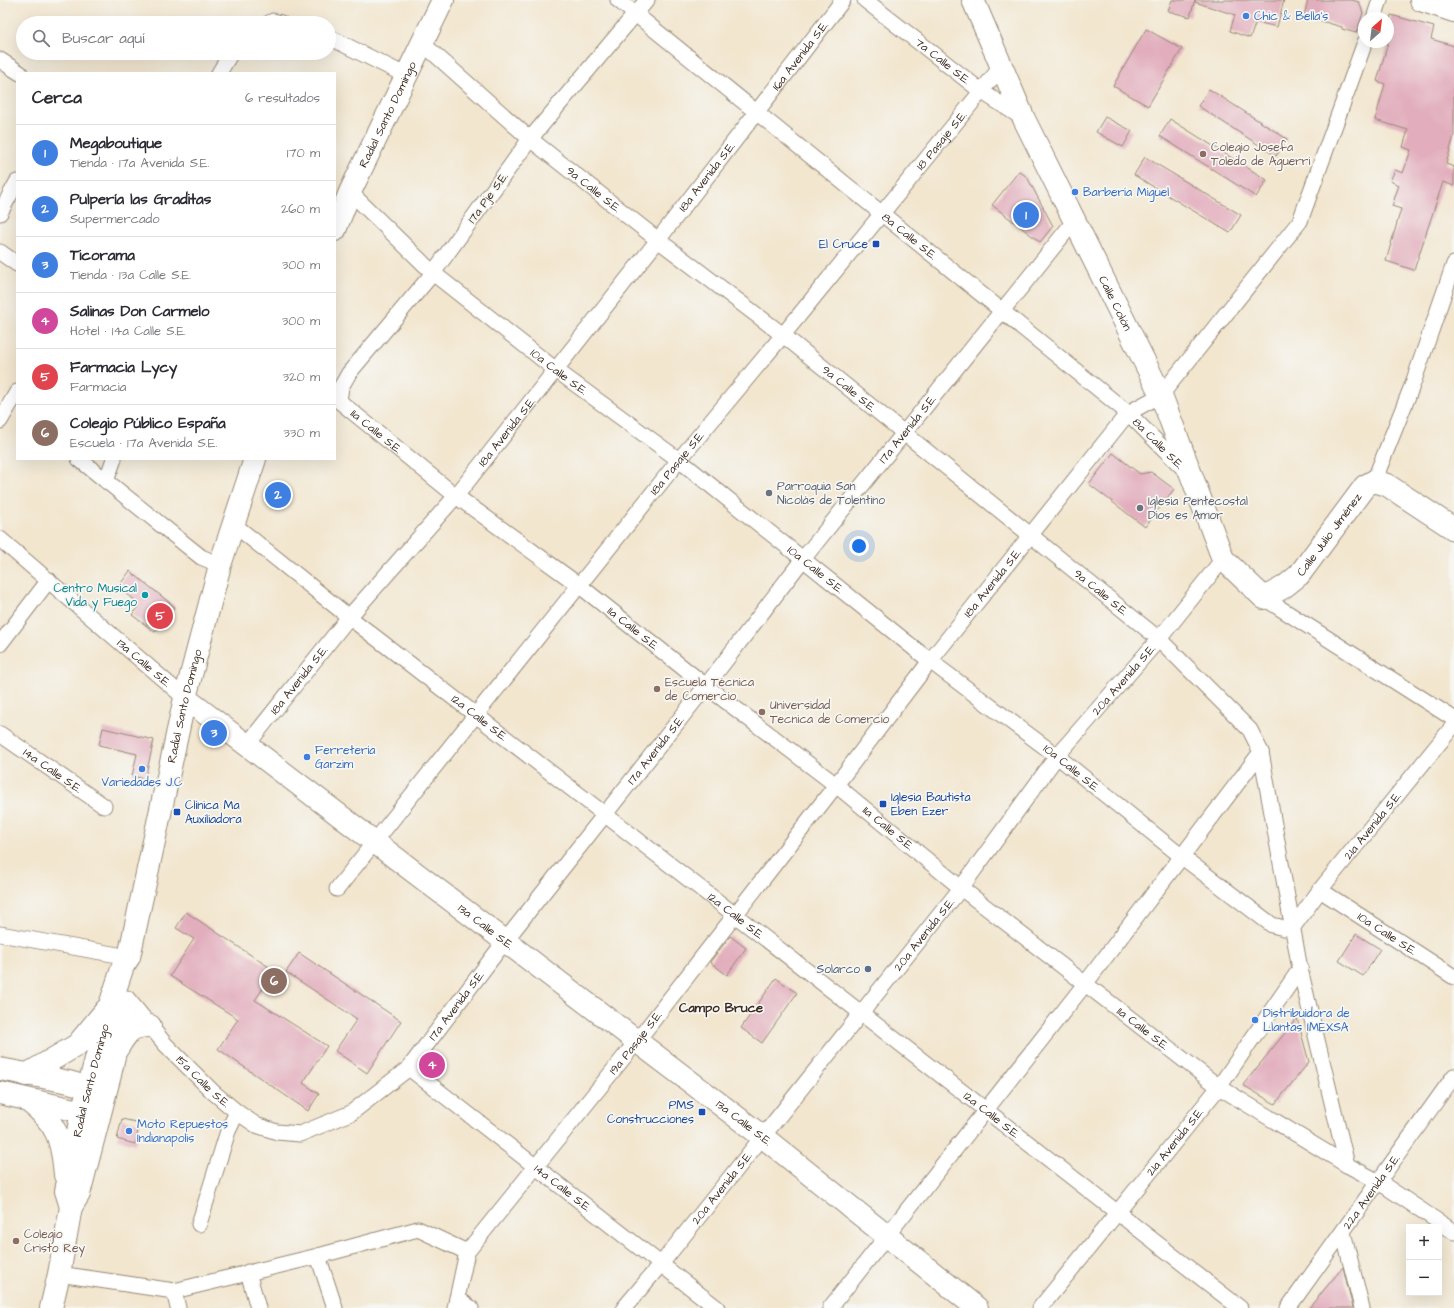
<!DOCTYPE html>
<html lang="es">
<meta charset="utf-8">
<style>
:root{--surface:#fff;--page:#f2f2f3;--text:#2b2b33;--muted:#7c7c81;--line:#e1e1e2;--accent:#d1495b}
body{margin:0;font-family:"Architects Daughter",sans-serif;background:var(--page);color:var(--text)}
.controls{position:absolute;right:12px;bottom:12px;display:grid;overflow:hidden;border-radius:0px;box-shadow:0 4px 16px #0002}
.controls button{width:36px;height:36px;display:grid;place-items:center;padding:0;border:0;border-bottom:1px solid var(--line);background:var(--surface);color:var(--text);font:20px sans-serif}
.compass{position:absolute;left:1358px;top:12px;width:36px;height:36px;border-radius:50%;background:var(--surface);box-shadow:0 4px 16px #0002;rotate:28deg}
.you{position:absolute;left:859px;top:546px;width:14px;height:14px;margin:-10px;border:3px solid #fff;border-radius:50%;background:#1a73e8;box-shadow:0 0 0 6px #1a73e833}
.badge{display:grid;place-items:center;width:26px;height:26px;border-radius:50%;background:var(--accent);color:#fff;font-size:13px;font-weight:700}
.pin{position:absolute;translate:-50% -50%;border:2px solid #fff;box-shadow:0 1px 4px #0006}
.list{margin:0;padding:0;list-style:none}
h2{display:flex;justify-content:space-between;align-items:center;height:52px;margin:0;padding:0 16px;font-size:17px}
h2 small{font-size:13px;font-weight:400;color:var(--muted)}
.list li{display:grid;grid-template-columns:26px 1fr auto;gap:12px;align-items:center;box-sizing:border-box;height:56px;padding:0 16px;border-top:1px solid var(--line)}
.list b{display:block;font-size:15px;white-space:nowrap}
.list p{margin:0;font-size:13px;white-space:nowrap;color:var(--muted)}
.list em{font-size:13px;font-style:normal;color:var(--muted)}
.icon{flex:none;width:22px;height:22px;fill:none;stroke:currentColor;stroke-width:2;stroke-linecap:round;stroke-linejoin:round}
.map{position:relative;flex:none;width:1454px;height:1308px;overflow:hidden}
.search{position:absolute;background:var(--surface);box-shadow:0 4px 16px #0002;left:16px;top:16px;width:320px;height:44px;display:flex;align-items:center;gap:10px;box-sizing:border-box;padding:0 14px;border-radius:22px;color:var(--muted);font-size:15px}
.panel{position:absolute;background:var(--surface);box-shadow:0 4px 16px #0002;left:16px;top:72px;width:320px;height:388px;border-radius:0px}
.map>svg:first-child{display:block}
</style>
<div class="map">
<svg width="1454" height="1308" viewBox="0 0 1454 1308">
<rect width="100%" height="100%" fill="#f6f6f2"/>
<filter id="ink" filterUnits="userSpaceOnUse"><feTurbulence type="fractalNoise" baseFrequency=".025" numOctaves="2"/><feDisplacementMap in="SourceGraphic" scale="8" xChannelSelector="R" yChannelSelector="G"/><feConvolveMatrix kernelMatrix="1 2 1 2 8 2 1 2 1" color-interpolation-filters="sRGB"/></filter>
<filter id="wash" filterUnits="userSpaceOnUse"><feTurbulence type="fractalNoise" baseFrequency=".012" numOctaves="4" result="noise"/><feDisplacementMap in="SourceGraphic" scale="16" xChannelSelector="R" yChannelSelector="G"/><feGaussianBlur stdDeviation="0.9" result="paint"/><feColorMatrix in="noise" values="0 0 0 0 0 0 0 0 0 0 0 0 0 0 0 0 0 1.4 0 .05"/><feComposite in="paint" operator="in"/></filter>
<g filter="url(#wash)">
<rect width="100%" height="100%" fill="#f2e6cf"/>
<g id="blocks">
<path fill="#e2aebd" d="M1172,0H1195L1190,17L1168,11Z
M1195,0H1284L1277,27L1256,22L1250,38L1230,31L1235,15L1195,2Z
M1308,0H1352L1359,2L1363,13L1356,33L1342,29V27L1304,16Z
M1391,15L1434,27L1431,39L1454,46V136L1446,164L1454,167V186L1443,182L1414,270L1386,261L1401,209L1392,206L1399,185L1390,181L1395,170L1403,173L1411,150L1403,147L1408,130L1375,120L1385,84L1377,81L1388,43V26Z
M1146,29L1182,49L1148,106L1113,86Z
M1209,89L1287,139L1276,156L1198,106Z
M1105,117L1132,131L1123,147L1096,132Z
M1170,119L1267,180L1256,197L1160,136Z
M1145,157L1241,215L1230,233L1134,175Z
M1019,171L1027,177L1053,226L1040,242L992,205Z
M1113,453L1140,474L1151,472L1174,489L1145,527L1089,484Z
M274,484L289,499L282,507L266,492Z
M130,571L175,607L155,632L132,615L140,604L118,587Z
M103,728L154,740L145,779L132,776L137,754L99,745Z
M186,912L275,971L255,1000L327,1046L303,1083L319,1094L308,1111L218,1049L238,1019L170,976L194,939L176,928Z
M1356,934L1380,949L1363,976L1339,961Z
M730,936L746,948L727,975L710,962Z
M299,953L401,1021L367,1073L335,1051L357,1019L286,972Z
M776,978L797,993L762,1043L741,1028Z
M1297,1018L1309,1062L1275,1104L1243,1085Z
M122,1119L140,1123L135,1144L117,1139Z
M1343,1267L1353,1308H1309Z"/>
</g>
</g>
<g filter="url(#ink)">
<use href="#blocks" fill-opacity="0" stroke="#968876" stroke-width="1"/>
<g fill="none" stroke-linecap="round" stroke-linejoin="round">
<defs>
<g id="street">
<path id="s1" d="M618,0L1128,413L1186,471"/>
<path id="s2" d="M647,0L530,139L433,273L349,373L341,387L339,401L456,496L580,586L706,686L836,785L961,888L1219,1087L1347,1165L1379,1182L1454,1232"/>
<path id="s3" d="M865,0L981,91L1024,119"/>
<path d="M1374,18L1380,0"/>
<path d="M269,23L273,21L281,23"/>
<path d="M329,37L405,75"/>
<path id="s4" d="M421,42L530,139L658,240L783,335L1159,639L1250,730L1261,752L1300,969L1347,1165"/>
<path d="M0,60L20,73"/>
<path d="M219,73L231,53"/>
<path id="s5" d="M350,192L433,273L556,370L679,460L930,661L1057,756L1181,856L1272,925L1284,928L1293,927L1320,890L1454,725"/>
<path d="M0,213L17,182"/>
<path d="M0,252L17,264"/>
<path d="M0,421L17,392"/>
<path d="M79,459L201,557L220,565"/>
<path d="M106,481L114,459"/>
<path d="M1374,481L1412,386L1454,264"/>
<path id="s6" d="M232,523L349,617L735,915L1240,1308"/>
<path id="s7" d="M0,539L185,698"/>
<path d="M1264,598L1454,719"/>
<path d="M0,644L49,580"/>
<path id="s8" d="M0,734L104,806"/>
<path id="s9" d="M247,745L349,617L456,496L658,240L843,0"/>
<path id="s10" d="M337,889L679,460L783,335L1001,67"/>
<path id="s11" d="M1320,890L1454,977"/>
<path d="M0,934L129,957"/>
<path id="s12" d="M127,998L165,1044L213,1092L237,1112L256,1125L277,1132L300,1134L351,1113L409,1068L505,941L706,686L803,559L1075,220"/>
<path id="s13" d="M409,1068L717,1308"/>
<path d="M199,1224L228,1131L237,1112"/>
<path d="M1343,1232L1362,1308"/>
<path d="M318,1256L335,1308"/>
<path d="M248,1272L258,1308"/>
<path d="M59,1274L174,1291L318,1256L418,1229L467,1252"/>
<path d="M174,1291L178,1308"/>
<path d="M457,1298L471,1308"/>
<path id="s14" d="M455,1308L467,1252L637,1041L836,785L930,661L1128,413L1161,395L1300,221L1365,42"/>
<path id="s15" d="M624,1308L661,1264L961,888L1057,756L1159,639L1223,559"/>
<path d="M830,1308L1085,984L1261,752"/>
<path id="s16" d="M1040,1308L1219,1087L1300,969"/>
<path id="s17" d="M1288,1308L1454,1076"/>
</g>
<g id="secondary">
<path id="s18" d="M973,0L1024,119L1161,395L1223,559L1264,598L1284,587L1299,575L1365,486L1374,481L1387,485L1454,529"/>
<path d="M1421,0L1454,11"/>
<path id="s19" d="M335,230L350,192L443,0"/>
<path id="s20" d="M185,698L763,1137L977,1308"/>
<path d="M117,1049C127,1033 130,1026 150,1026"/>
<path d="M0,1069L69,1082L103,1092"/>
<path d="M26,1075L77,1045L106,1010"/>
<path d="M0,1093L96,1115"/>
<path d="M28,1101C57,1123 62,1139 65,1175"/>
<path id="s21" d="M71,1207L66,1191L82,1112L111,1002L123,966L129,957L185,698L220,565L255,459"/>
<path d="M51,1308L59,1274L71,1207L79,1194L110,1075L125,1005"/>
</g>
</defs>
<use href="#street" stroke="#968876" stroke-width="17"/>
<use href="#secondary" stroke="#968876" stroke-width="24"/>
<use href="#street" stroke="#fff" stroke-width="15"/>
<use href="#secondary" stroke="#fff" stroke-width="22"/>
</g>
</g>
<g fill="#3f7fe0" stroke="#f6f6f2" stroke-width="1.5">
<circle cx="1246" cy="16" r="4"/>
<circle cx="1075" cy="192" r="4"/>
<circle cx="307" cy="757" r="4"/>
<circle cx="142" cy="769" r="4"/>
<circle cx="1255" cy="1020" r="4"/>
<circle cx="129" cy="1131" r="4"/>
</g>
<g fill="#8d6e63" stroke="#f6f6f2" stroke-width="1.5">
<circle cx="1203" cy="154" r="4"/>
<circle cx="657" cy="689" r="4"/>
<circle cx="762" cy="712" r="4"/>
<circle cx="16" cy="1241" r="4"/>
</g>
<g fill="#1a4fb4" stroke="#f6f6f2" stroke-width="1.5">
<rect x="872" y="240" width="8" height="8" rx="2"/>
<rect x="879" y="800" width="8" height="8" rx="2"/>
<rect x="173" y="808" width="8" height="8" rx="2"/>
<rect x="698" y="1108" width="8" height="8" rx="2"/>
</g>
<g fill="#6b7280" stroke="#f6f6f2" stroke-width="1.5">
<circle cx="769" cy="493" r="4"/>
<circle cx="1140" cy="508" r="4"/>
</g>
<circle fill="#0f9aa8" stroke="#f6f6f2" stroke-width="1.5" cx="145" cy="595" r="4"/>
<circle fill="#5c6f8a" stroke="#f6f6f2" stroke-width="1.5" cx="868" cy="969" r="4"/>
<g text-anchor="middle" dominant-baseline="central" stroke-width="3.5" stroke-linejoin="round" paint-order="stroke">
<g font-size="12" fill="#366cbe" stroke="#f6f6f2" text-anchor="start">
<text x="1254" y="16">Chic &amp; Bella's</text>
<text x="1083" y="192">Barbería Miguel</text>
<text x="315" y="750">Ferretería<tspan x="315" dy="14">Garzim</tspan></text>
<text x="142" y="782" text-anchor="middle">Variedades J.C</text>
<text x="1263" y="1013">Distribuidora de<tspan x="1263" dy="14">Llantas IMEXSA</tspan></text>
<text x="137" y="1124">Moto Repuestos<tspan x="137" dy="14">Indianapolis</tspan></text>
</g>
<g font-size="12" fill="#3b2a1e" stroke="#f6f6f2">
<text stroke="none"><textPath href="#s9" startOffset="884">16a Avenida S.E.</textPath></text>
<text stroke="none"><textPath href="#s3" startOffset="99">7a Calle S.E.</textPath></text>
<text stroke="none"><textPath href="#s19" startOffset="127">Radial Santo Domingo</textPath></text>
<text stroke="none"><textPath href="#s10" startOffset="962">18 Pasaje S.E.</textPath></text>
<text stroke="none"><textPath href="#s9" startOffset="731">18a Avenida S.E.</textPath></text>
<text stroke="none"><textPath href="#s4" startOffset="227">9a Calle S.E.</textPath></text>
<text transform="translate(488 198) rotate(-54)">17a Pje S.E.</text>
<text stroke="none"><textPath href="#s1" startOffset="375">8a Calle S.E.</textPath></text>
<text stroke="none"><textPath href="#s18" startOffset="335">Calle Colón</textPath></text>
<text stroke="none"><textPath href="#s5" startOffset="276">10a Calle S.E.</textPath></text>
<text stroke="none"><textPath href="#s4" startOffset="551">9a Calle S.E.</textPath></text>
<text stroke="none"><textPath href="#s12" startOffset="1166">17a Avenida S.E.</textPath></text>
<text stroke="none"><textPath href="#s2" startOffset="556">11a Calle S.E.</textPath></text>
<text stroke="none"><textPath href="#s9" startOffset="407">18a Avenida S.E.</textPath></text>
<text stroke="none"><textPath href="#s1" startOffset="699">8a Calle S.E.</textPath></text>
<text stroke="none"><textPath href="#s10" startOffset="545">18a Pasaje S.E.</textPath></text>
<text stroke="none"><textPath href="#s18" startOffset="762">Calle Julio Jiménez</textPath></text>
<text stroke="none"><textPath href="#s5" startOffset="600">10a Calle S.E.</textPath></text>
<text stroke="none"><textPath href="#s14" startOffset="908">18a Avenida S.E.</textPath></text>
<text stroke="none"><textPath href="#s4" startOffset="875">9a Calle S.E.</textPath></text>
<text stroke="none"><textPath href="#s2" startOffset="880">11a Calle S.E.</textPath></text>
<text stroke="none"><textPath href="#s7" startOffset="190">13a Calle S.E.</textPath></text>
<text stroke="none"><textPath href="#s15" startOffset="803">20a Avenida S.E.</textPath></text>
<text stroke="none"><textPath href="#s9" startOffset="83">18a Avenida S.E.</textPath></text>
<text stroke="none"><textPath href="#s21" startOffset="517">Radial Santo Domingo</textPath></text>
<text stroke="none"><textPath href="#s6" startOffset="315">12a Calle S.E.</textPath></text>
<text stroke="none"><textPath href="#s12" startOffset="758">17a Avenida S.E.</textPath></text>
<text stroke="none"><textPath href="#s5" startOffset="924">10a Calle S.E.</textPath></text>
<text stroke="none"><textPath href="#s8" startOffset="64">14a Calle S.E.</textPath></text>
<text stroke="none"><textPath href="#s5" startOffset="1329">21a Avenida S.E.</textPath></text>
<text stroke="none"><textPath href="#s2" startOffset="1204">11a Calle S.E.</textPath></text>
<text stroke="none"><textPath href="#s6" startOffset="639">12a Calle S.E.</textPath></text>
<text stroke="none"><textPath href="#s20" startOffset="378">13a Calle S.E.</textPath></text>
<text stroke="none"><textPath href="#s11" startOffset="80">10a Calle S.E.</textPath></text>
<text stroke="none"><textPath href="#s15" startOffset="479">20a Avenida S.E.</textPath></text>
<text stroke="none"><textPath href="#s12" startOffset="434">17a Avenida S.E.</textPath></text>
<text stroke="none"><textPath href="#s2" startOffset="1528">11a Calle S.E.</textPath></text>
<text stroke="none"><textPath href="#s14" startOffset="326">19a Pasaje S.E.</textPath></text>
<text stroke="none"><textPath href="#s21" startOffset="130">Radial Santo Domingo</textPath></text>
<text stroke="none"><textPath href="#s12" startOffset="113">15a Calle S.E.</textPath></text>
<text stroke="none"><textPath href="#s6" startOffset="963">12a Calle S.E.</textPath></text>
<text stroke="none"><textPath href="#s20" startOffset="702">13a Calle S.E.</textPath></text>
<text stroke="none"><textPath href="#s16" startOffset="214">21a Avenida S.E.</textPath></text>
<text stroke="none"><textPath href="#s15" startOffset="155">20a Avenida S.E.</textPath></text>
<text stroke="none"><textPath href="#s13" startOffset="195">14a Calle S.E.</textPath></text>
<text stroke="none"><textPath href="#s17" startOffset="143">22a Avenida S.E.</textPath></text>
</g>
<g font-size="12" fill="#785e54" stroke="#f6f6f2" text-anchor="start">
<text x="1211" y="147">Colegio Josefa<tspan x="1211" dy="14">Toledo de Aguerri</tspan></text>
<text x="665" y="682">Escuela Técnica<tspan x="665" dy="14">de Comercio</tspan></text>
<text x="770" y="705">Universidad<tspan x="770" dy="14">Tecnica de Comercio</tspan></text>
<text x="24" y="1234">Colegio<tspan x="24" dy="14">Cristo Rey</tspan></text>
</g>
<g font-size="12" fill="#164399" stroke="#f6f6f2" text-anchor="end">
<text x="868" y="244">El Cruce</text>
<text x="891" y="797" text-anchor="start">Iglesia Bautista<tspan x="891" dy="14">Eben Ezer</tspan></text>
<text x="185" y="805" text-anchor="start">Clínica Ma<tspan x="185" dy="14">Auxiliadora</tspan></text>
<text x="694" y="1105">PMS<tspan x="694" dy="14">Construcciones</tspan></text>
</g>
<g font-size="12" fill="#5b616d" stroke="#f6f6f2" text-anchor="start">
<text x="777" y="486">Parroquia San<tspan x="777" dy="14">Nicolás de Tolentino</tspan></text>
<text x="1148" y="501">Iglesia Pentecostal<tspan x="1148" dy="14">Dios es Amor</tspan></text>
</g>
<g font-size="12" fill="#0d838f" stroke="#f6f6f2" text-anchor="end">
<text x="137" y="588">Centro Musical<tspan x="137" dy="14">Vida y Fuego</tspan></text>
</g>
<g font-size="12" fill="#4e5e75" stroke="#f6f6f2" text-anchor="end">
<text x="860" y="969">Solarco</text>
</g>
<g font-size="13" font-weight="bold" fill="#3b2a1e" stroke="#f6f6f2">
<text x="721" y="1008">Campo Bruce</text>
</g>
</g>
</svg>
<div class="controls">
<button>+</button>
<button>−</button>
</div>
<svg class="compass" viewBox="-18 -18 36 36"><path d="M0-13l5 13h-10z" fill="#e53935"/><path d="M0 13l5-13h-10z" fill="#7c7c81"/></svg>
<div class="you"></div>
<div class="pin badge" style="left:1026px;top:215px;background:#3f7fe0">1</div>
<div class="pin badge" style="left:278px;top:495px;background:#3f7fe0">2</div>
<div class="pin badge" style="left:214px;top:733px;background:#3f7fe0">3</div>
<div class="pin badge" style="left:432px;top:1065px;background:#d1479c">4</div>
<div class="pin badge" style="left:160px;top:616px;background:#e0444e">5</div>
<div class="pin badge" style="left:274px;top:981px;background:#8d6e63">6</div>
<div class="search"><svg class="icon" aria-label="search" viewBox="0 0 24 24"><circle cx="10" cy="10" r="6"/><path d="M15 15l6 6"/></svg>Buscar aquí</div>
<section class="panel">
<h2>Cerca<small>6 resultados</small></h2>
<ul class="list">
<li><span class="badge" style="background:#3f7fe0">1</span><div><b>Megaboutique</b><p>Tienda · 17a Avenida S.E.</p></div><em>170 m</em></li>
<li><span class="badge" style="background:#3f7fe0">2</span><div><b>Pulpería las Graditas</b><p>Supermercado</p></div><em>260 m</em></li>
<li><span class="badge" style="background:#3f7fe0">3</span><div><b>Ticorama</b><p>Tienda · 13a Calle S.E.</p></div><em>300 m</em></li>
<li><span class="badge" style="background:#d1479c">4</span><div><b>Salinas Don Carmelo</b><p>Hotel · 14a Calle S.E.</p></div><em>300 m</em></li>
<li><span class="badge" style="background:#e0444e">5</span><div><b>Farmacia Lycy</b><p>Farmacia</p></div><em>320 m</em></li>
<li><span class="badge" style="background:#8d6e63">6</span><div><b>Colegio Público España</b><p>Escuela · 17a Avenida S.E.</p></div><em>330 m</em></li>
</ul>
</section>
</div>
